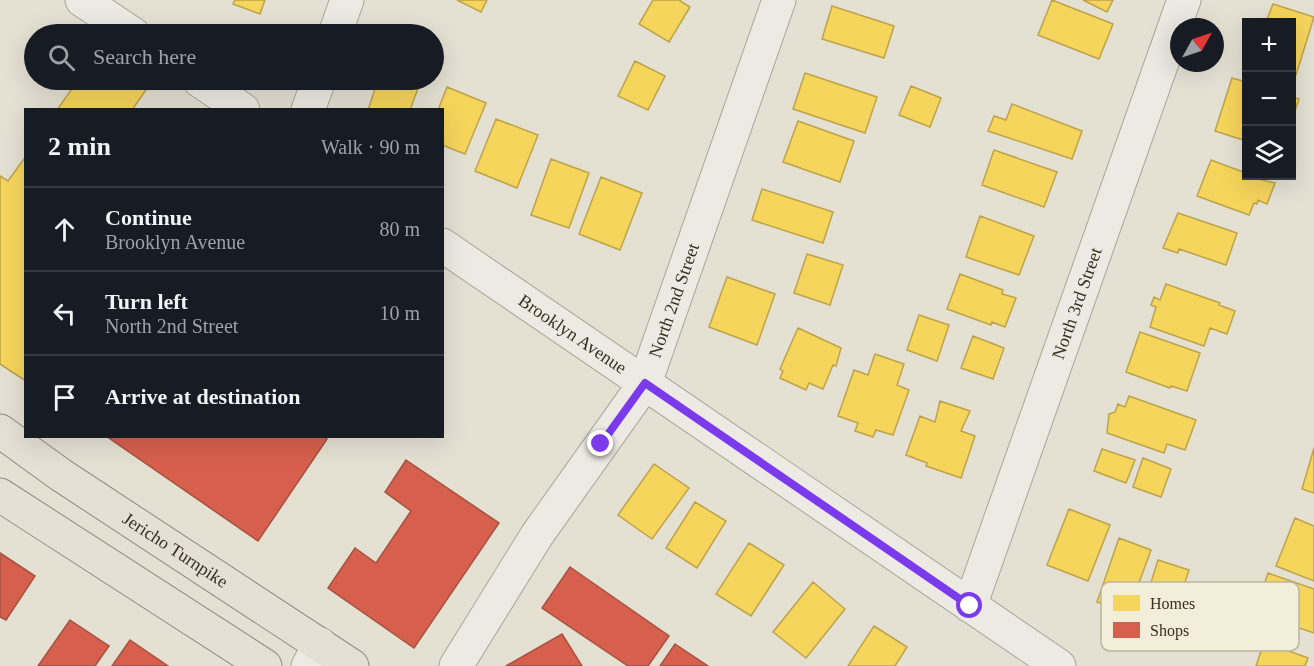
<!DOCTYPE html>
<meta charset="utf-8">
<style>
:root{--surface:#171b24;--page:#20242c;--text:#f1f3f6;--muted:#9ea1a6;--line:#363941}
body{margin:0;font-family:Georgia,serif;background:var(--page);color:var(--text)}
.controls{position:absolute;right:18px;top:18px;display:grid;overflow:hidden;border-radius:0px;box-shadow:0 6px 24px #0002}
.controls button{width:54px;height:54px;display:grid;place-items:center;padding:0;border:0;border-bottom:2px solid var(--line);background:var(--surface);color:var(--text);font:30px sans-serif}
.compass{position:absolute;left:1170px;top:18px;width:54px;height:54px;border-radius:50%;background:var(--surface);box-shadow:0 6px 24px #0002;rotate:50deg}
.stop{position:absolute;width:18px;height:18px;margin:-14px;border:4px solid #7c3aed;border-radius:50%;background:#fff}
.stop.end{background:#7c3aed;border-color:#fff;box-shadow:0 2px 6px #0008}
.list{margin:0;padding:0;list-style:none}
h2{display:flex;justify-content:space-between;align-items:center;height:78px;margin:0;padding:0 24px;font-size:26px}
h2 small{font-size:20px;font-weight:400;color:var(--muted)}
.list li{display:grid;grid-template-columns:39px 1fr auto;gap:18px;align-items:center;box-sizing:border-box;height:84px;padding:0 24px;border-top:2px solid var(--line)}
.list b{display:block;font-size:22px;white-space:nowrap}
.list p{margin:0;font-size:20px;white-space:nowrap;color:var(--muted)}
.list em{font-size:20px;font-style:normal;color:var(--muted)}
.icon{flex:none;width:33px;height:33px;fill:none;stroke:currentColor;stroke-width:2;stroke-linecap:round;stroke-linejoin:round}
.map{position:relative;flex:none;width:1314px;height:666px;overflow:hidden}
.search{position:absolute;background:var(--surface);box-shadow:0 6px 24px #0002;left:24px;top:24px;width:420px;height:66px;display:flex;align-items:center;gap:15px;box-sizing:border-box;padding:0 21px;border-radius:33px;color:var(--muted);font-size:22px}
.panel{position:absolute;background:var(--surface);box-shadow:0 6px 24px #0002;left:24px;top:108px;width:420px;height:330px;border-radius:0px}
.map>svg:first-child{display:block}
</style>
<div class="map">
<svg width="1314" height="666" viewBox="0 0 1314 666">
<rect width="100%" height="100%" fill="#e4e0d2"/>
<path fill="#f6d55c" stroke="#bda34b" stroke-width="1.5" d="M235,0H265L260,14L233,4Z
M457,0H487L481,12Z
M653,0H679L690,7L669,42L639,24Z
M1052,0L1113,24L1099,59L1038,35Z
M1083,0H1113L1107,12Z
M1273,4L1314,17L1296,75L1292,73V22H1266Z
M832,6L894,26L884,58L822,39Z
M635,61L665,76L648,110L618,96Z
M805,73L877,97L865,133L793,109Z
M1232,78L1246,82V141L1215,131Z
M78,80H136L148,87L132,110H57Z
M378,80H421L410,110H368Z
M911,86L941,98L930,127L899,115Z
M447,87L486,103L465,154L442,145V110H438Z
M1292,97L1299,99L1292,120Z
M1012,104L1082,131L1072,159L988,131L994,116L1006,120Z
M496,119L538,135L517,188L475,171Z
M798,121L854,141L840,182L783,162Z
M994,150L1057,172L1044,207L982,185Z
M26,156V381L0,364V176L8,181Z
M551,159L589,173L569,228L531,215Z
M1211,160L1246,173V176L1275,183L1267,204L1258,200L1257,204L1254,203L1249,215L1197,196Z
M601,177L642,193L620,250L579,234Z
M762,189L833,212L823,243L752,220Z
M1178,213L1237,233L1226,265L1179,249L1178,253L1163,248Z
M980,216L1034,236L1019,275L966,257Z
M807,254L843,265L830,305L794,293Z
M960,274L1003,290L1002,294L1016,298L1005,327L992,322L991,325L947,309Z
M727,277L775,294L757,345L709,327Z
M1166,284L1220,303L1219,305L1235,311L1227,334L1210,328L1204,346L1150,327L1156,307L1151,305L1154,297L1160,300Z
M919,315L949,325L937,361L907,350Z
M798,328L841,348L836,366L833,365L823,389L809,383L806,390L780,378L783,371L780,369Z
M1140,332L1200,353L1187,391L1171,386L1170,388L1126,372Z
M973,336L1004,348L993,379L961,368Z
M875,354L904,364L897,385L909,390L893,435L876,430L873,437L855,431L858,423L838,416L854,370L868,375Z
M1129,396L1196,420L1185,450L1167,444L1164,453L1107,433L1109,414L1115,412L1118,404L1125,407Z
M940,401L970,411L961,431L975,436L961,478L926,466L927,463L906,455L920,416L935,422Z
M1314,448V493L1302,489Z
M1102,449L1135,460L1126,483L1094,471Z
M1143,458L1171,469L1161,497L1133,487Z
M654,464L689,488L652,539L618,515Z
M695,502L726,521L697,568L666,548Z
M1069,509L1110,525L1088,581L1047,565Z
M1295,518L1314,526V581L1276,566Z
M1119,538L1151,550L1128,613L1097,602Z
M749,543L784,565L751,616L716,594Z
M1158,560L1189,570L1167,637L1137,627Z
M1268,573L1314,589V633L1255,613Z
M813,582L845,609L806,658L773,632Z
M874,626L907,647L895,666H848Z
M1264,642L1308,658L1305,666H1256Z"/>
<path fill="#d6604d" stroke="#a75140" stroke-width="1.5" d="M106,436H324L327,439L258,541Z
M406,460L499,523L414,648L328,588L355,548L376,563L411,511L385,492Z
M0,553L35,576L6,620L0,617Z
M570,567L669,636L648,666H628L542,608Z
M70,620L109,646L95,666H38Z
M562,634L582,666H506Z
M130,640L168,666H112Z
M675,644L708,666H660Z"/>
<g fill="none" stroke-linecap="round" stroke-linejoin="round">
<defs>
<g id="minor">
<path d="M82,0L133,34"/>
<path d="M335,34L347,0"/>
<path d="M199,80L243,110"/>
<path d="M308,110L319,80"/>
<path id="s1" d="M442,245L1059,666"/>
<path id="s2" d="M970,606L1184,0"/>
<path d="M308,666L320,644"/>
<path id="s3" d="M456,666L537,535L645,383L779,0"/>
</g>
<g id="major">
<path id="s4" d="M0,431L61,475L352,666"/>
<path d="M0,495L265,666"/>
</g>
</defs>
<use href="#minor" stroke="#aaa59a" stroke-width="35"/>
<use href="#major" stroke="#8f8b81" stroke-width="35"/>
<use href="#minor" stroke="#eceae2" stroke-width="33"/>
<use href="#major" stroke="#e4e0d4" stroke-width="33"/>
</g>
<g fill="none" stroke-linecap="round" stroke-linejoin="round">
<path stroke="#7c3aed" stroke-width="8" d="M601,444L645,383L970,606"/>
</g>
<g text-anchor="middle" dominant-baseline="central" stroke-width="6" stroke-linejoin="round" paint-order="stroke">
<g font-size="18" fill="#382f22" stroke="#f3eed9">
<text stroke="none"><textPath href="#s3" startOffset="428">North 2nd Street</textPath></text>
<text stroke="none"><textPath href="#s2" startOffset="321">North 3rd Street</textPath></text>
<text stroke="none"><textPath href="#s1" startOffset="158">Brooklyn Avenue</textPath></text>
<text stroke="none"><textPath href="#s4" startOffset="212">Jericho Turnpike</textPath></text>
</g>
</g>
<rect x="1101" y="582" width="198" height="69" rx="9" fill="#f3eed9" stroke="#bbb5a2" stroke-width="1.5"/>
<rect x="1113" y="595" width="27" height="16" fill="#f6d55c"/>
<rect x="1113" y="622" width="27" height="16" fill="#d6604d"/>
<g font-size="16" fill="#382f22">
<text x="1150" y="609">Homes</text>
<text x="1150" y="636">Shops</text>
</g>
</svg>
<div class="controls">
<button>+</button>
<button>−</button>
<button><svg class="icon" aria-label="layers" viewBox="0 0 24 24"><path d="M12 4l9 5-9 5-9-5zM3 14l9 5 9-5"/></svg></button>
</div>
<svg class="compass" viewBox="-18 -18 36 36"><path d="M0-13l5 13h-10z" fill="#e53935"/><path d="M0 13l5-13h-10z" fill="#9ea1a6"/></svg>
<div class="stop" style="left:970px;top:606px"></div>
<div class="stop end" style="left:601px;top:444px"></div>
<div class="search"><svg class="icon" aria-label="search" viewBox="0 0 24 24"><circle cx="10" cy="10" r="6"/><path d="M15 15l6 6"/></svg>Search here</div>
<section class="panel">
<h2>2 min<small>Walk · 90 m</small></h2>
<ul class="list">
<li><svg class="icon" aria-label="ahead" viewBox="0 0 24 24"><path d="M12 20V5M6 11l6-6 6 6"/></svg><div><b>Continue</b><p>Brooklyn Avenue</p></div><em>80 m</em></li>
<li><svg class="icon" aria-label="left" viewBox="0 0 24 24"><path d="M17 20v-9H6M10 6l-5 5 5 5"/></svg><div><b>Turn left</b><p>North 2nd Street</p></div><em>10 m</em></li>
<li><svg class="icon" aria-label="arrive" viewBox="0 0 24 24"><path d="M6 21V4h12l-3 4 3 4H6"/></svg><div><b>Arrive at destination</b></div></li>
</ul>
</section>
</div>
